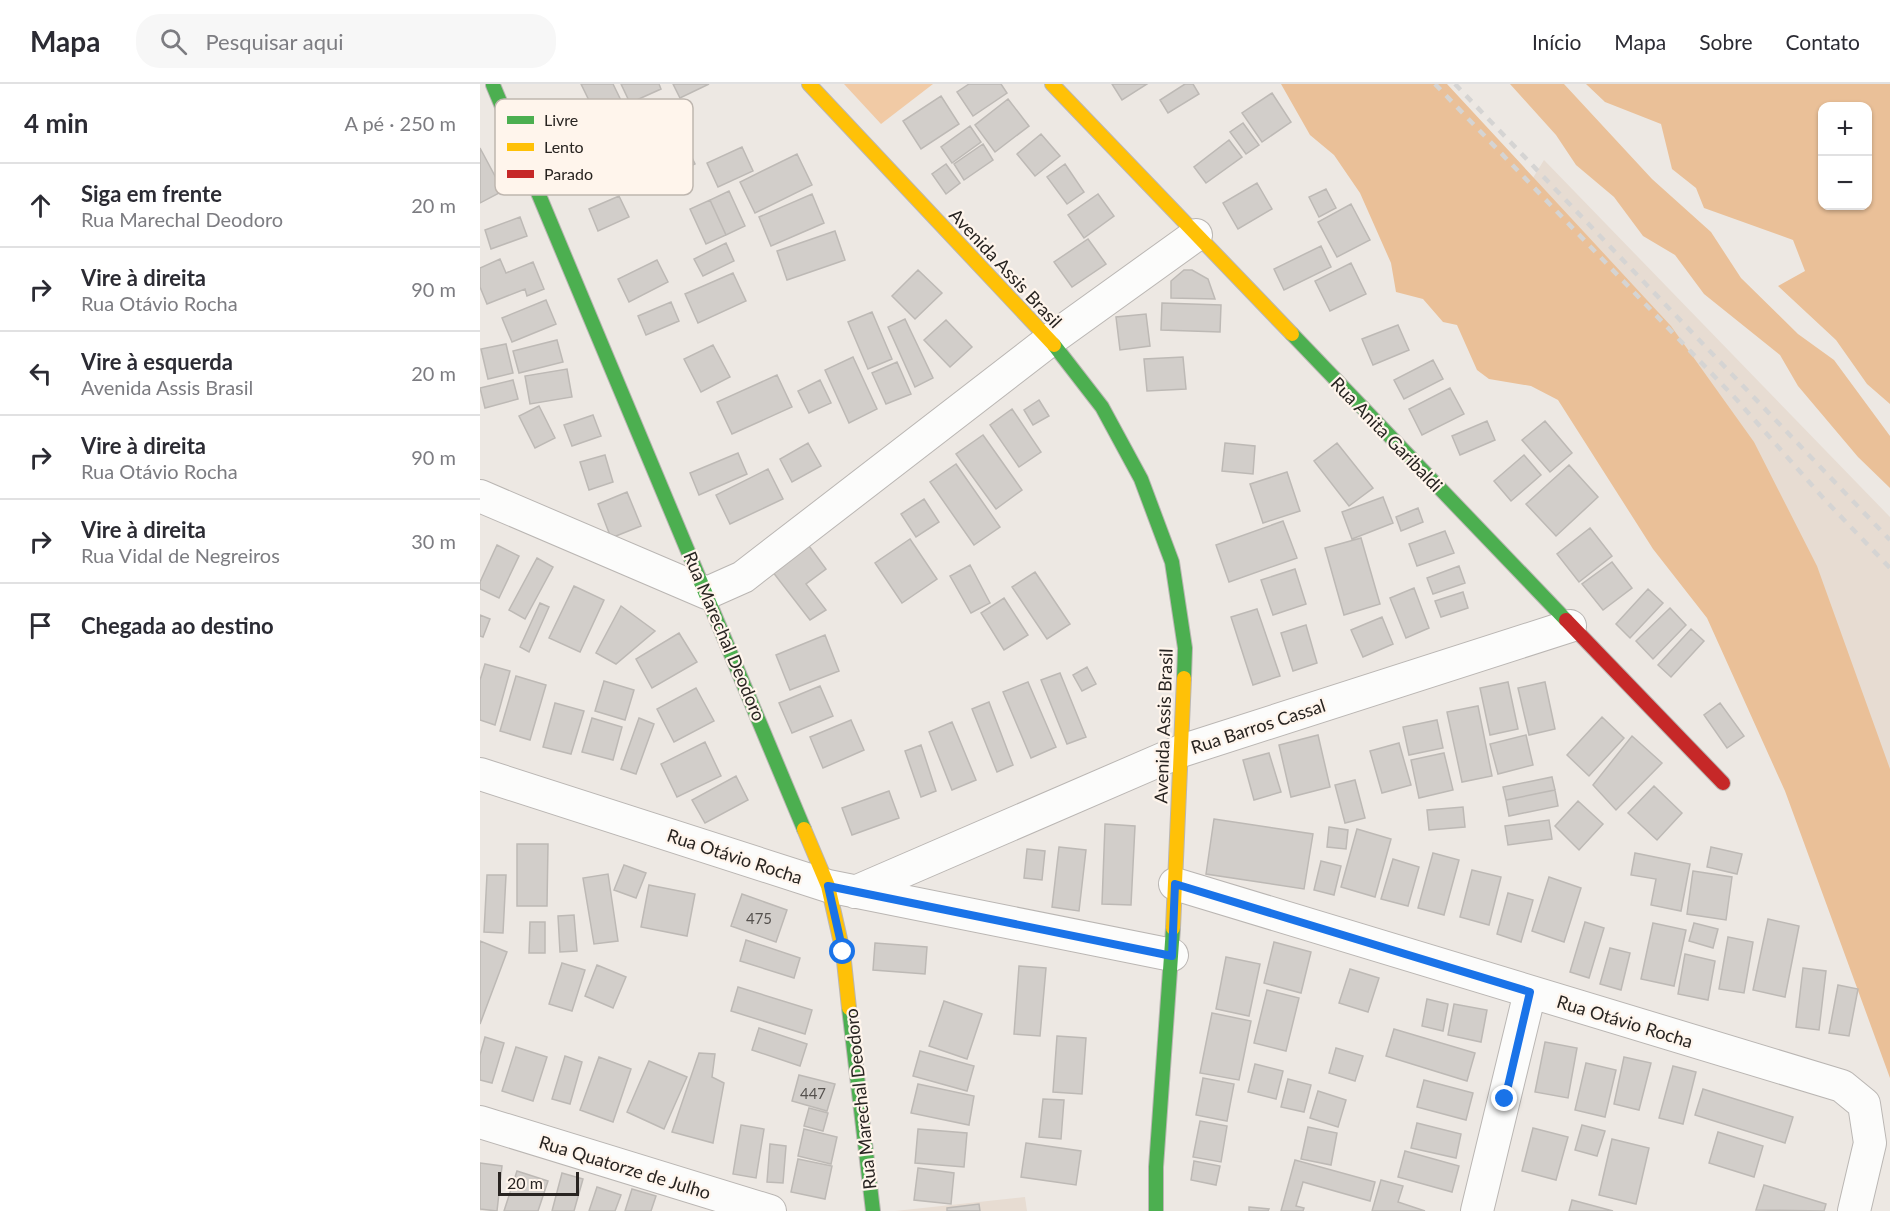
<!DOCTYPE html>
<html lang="pt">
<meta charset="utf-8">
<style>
:root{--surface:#fff;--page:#f7f7f7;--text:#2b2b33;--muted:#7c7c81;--line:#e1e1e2}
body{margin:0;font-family:Lato,sans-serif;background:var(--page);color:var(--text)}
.controls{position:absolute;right:18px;top:18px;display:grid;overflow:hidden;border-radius:12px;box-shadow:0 2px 4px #0004}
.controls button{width:54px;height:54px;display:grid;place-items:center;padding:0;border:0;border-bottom:2px solid var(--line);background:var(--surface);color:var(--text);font:30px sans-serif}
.scale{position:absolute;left:18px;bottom:15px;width:81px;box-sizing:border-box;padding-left:6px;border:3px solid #282421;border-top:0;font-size:16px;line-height:21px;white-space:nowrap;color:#282421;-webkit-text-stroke:4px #fff5ec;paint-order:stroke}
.stop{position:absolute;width:18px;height:18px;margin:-14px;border:4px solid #1a73e8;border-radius:50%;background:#fff}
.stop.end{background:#1a73e8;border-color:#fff;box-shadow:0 2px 6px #0008}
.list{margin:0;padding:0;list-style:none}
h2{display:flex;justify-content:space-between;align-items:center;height:78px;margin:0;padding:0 24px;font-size:26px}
h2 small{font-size:20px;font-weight:400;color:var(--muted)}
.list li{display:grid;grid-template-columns:39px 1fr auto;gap:18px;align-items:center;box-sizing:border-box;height:84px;padding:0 24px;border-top:2px solid var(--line)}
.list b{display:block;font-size:22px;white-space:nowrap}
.list p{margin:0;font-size:20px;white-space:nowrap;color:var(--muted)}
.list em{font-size:20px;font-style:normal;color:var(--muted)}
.icon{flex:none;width:33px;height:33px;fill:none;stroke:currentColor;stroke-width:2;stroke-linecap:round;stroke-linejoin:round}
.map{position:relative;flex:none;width:1410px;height:1127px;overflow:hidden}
header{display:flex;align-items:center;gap:36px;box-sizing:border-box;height:84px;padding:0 30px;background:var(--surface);border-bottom:2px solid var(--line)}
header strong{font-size:28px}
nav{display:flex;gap:33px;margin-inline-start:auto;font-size:21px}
.search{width:420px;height:54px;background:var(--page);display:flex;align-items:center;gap:15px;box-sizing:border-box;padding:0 21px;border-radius:24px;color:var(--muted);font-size:22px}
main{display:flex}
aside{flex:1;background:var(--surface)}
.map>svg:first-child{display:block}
</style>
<header>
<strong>Mapa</strong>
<div class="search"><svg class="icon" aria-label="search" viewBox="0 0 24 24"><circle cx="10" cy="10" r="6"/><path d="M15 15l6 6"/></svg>Pesquisar aqui</div>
<nav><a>Início</a><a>Mapa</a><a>Sobre</a><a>Contato</a></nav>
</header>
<main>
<aside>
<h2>4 min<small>A pé · 250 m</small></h2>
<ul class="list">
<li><svg class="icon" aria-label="ahead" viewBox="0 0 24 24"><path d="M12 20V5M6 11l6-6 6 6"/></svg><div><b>Siga em frente</b><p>Rua Marechal Deodoro</p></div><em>20 m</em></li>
<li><svg class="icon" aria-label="right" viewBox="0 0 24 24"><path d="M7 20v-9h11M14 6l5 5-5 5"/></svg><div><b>Vire à direita</b><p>Rua Otávio Rocha</p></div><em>90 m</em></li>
<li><svg class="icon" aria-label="left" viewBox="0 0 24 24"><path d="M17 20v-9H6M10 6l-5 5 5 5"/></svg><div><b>Vire à esquerda</b><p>Avenida Assis Brasil</p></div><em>20 m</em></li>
<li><svg class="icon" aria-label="right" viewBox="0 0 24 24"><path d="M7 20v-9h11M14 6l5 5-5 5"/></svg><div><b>Vire à direita</b><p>Rua Otávio Rocha</p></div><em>90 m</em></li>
<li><svg class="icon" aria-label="right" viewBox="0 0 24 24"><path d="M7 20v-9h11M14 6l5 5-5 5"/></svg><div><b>Vire à direita</b><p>Rua Vidal de Negreiros</p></div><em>30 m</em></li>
<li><svg class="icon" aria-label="arrive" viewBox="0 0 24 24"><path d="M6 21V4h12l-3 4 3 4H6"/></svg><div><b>Chegada ao destino</b></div></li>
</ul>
</aside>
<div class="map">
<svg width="1410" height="1127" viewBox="0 0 1410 1127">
<rect width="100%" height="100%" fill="#ede8e3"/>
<path fill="#e7dcd2" d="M1064,76L1410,433V745L1032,128Z
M545,1113L547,1127H415Z"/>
<path fill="#f1caa5" d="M364,0H453L401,40Z"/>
<path fill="#eac098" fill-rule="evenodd" d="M801,0H967L1191,242L1274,358L1337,482L1410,685V994L1305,707L1227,534L1173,465L1078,316L1051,302L1009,295L997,286L977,241L963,238L943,215L916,208L911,179L880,109L854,71L830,51Z
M1030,0H1084L1172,95L1231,148L1261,194L1318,250L1354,276L1410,352V404L1378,373L1318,302L1300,271L1224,210L1195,171L1163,152L1134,113L1096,81L1076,51Z
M1106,0H1410V320L1387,300L1356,256L1298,202L1325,187L1313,156L1224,124L1216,104L1192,85L1181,40L1125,18ZM1388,22V122H1342V22Z"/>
<path fill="#d2ceca" stroke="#bdb9b5" stroke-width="1.5" d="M101,0H133L166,68L140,80Z
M141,0H179L181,5L150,19Z
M193,0H229L200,14Z
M489,0H521L527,9L493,32L477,8Z
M632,0H667L642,16Z
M705,0H713L719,10L688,29L680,16Z
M792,9L811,38L782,58L762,29Z
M461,12L479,40L441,65L423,37Z
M528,15L549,42L515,68L495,41Z
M194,36L215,80L187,94L166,49Z
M763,39L779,61L766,70L750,48Z
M490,42L501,58L472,79L461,63Z
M561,50L580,72L555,92L537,70Z
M749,56L762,73L726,99L714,83Z
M503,60L513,76L484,96L474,80Z
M262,63L273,87L238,103L227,79Z
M0,64L23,107L0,119Z
M317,70L332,101L275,129L260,98Z
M466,80L480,99L466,110L452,90Z
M585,80L604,108L587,120L567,93Z
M777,99L792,125L758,145L743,119Z
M846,105L856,124L839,133L829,113Z
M249,107L265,142L246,151L230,116Z
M332,110L344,139L291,162L279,133Z
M618,110L634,132L604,154L588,131Z
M139,112L149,133L118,147L109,125Z
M230,116L246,151L226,160L210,125Z
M871,120L890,156L857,173L838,138Z
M40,133L47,152L11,165L5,146Z
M355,147L365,176L307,196L297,167Z
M608,155L626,180L592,203L574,178Z
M246,159L254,177L223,192L214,175Z
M841,162L851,183L804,206L794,185Z
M20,175L26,189L53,178L64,205L47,212L45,205L7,220L0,203V184Z
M177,176L188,198L149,218L138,195Z
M871,179L886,210L850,227L835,197Z
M438,186L462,209L435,235L412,212Z
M704,186H712L728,195L735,215L691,214V197Z
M253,189L266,217L218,239L205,210Z
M66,216L76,240L32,258L22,234Z
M191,218L199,237L166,251L158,232Z
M682,219L741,221L740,248L681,246Z
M392,228L412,275L388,285L368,238Z
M666,230L670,262L640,266L636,233Z
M425,235L453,294L435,303L408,243Z
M466,236L492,263L470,283L444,256Z
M918,241L929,266L893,281L882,255Z
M77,256L83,278L39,289L33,267Z
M26,260L33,289L8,295L1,265Z
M233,261L250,293L221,308L204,275Z
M373,273L397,325L369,339L345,286Z
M703,273L706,305L667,307L664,275Z
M953,276L963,295L924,315L914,296Z
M417,278L431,310L406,320L392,289Z
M87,285L92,313L50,320L45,292Z
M297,291L312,323L252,350L237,318Z
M33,296L38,315L5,324L0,304Z
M340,296L351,319L329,329L318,307Z
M970,304L984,330L942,351L929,325Z
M559,316L569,332L553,341L544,326Z
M59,322L75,354L55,364L39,332Z
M532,325L561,368L539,383L510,341Z
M113,331L121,352L92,362L84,341Z
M1007,337L1015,356L980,371L972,352Z
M1065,337L1092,369L1070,388L1042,356Z
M503,351L542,406L516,425L476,370Z
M328,359L341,382L312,398L300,375Z
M745,359L775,362L773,390L742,387Z
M857,359L893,404L869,422L834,377Z
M258,369L267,390L219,411L210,389Z
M125,371L133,398L109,406L100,378Z
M1044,371L1061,391L1031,417L1014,397Z
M476,380L520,443L494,461L450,398Z
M1089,381L1118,413L1076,452L1046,420Z
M288,385L303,415L250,440L236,411Z
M807,388L820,427L783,439L770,400Z
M147,408L161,442L131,454L118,420Z
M903,413L913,439L872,455L862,428Z
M444,415L459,438L436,453L421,430Z
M938,424L943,438L921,447L916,433Z
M803,437L817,474L749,498L736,461Z
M1110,444L1132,472L1099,498L1077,470Z
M965,447L974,469L937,482L929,460Z
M881,454L900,520L864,531L845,464Z
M430,455L457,495L422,519L395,479Z
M17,461L39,472L19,514L0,505V498Z
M329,462L346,485L326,500L346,526L330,536L292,487Z
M57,474L73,483L45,535L29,526Z
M1132,478L1152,504L1123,526L1102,500Z
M490,481L510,519L491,529L470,492Z
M979,482L985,499L953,510L947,494Z
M815,485L826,520L793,531L781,496Z
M555,488L590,540L567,555L532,503Z
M94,502L124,516L100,568L69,554Z
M934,504L949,544L926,554L910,514Z
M1168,505L1183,519L1150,554L1136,540Z
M983,508L988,524L961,533L955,517Z
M524,514L548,551L524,566L501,529Z
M60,519L69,523L49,568L40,563Z
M141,522L175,547L136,580L116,569Z
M1190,524L1206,541L1173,575L1156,557Z
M777,525L800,592L773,601L751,533Z
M0,531L10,535L3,553L0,552Z
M902,533L913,560L883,573L871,546Z
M826,541L837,579L813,587L801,549Z
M1211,545L1224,557L1191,593L1178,581Z
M199,549L217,578L172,604L156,575Z
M345,551L359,587L310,606L296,571Z
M5,580L30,587L15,641L0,636V596Z
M607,583L616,600L602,607L593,591Z
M580,589L606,653L587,660L561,596Z
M36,592L66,601L50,656L20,647Z
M124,597L154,606L145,636L115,627Z
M548,598L576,663L551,674L523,608Z
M1028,598L1038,645L1010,651L1000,604Z
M1065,598L1075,645L1049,651L1038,604Z
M340,602L353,632L312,649L299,619Z
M216,604L234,637L194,658L177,625Z
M509,618L533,681L517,688L492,625Z
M75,619L104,627L91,670L63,663Z
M1240,619L1264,652L1247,664L1224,631Z
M998,622L1012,692L982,698L967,628Z
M1122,633L1144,654L1109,692L1087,671Z
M112,634L142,643L133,676L102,668Z
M159,634L174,640L156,690L141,685Z
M371,636L384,666L343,684L330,653Z
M957,636L963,664L929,671L923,643Z
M472,638L496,696L472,706L449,648Z
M838,651L850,703L811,713L799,661Z
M1046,651L1053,681L1018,690L1010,660Z
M1152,652L1182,679L1136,726L1113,701Z
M225,658L241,692L197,713L181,680Z
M919,659L931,701L902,709L890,667Z
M441,661L456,707L441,713L425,667Z
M789,669L801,708L774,716L763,676Z
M964,669L973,706L939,714L931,676Z
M256,692L268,716L225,739L212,716Z
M1072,693L1075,706L1026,716L1023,703Z
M875,696L885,734L865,739L855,701Z
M1174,702L1202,729L1177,756L1148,729Z
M1075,706L1078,722L1029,732L1026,716Z
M409,707L419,734L372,751L362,724Z
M1098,717L1123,740L1099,766L1075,742Z
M983,723L985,743L949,746L947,726Z
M734,735L833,750L824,805L726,790Z
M1069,736L1072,755L1028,761L1025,742Z
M625,740L655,742L651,821L622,820Z
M849,743L868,746L866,765L847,763Z
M877,745L911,755L895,813L861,803Z
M37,760H68L67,822H37Z
M579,763L606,766L599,827L572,823Z
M1231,763L1262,770L1257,790L1227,783Z
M547,765L565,767L562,796L544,794Z
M953,769L979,776L964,831L938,824Z
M1155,769L1210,780L1201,827L1171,821L1176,795L1151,791Z
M913,775L939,783L928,822L901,815Z
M841,777L861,782L854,811L834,806Z
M144,781L166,789L156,814L134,806Z
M992,786L1021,793L1009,841L980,833Z
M1213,787L1252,793L1246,836L1207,830Z
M128,790L138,857L114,860L103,794Z
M7,791H26L23,849L4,848Z
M1069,793L1101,804L1084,858L1052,847Z
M169,801L215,810L207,852L161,843Z
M1028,809L1053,816L1041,858L1017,850Z
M262,810L307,826L296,858L251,842Z
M94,831L97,867L80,868L78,832Z
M1288,835L1319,842L1305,913L1273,906Z
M50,838H65V869H49Z
M1105,838L1124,844L1109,894L1090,888Z
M1173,839L1206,846L1194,902L1161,895Z
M1214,839L1238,845L1233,864L1209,857Z
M1248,853L1273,858L1264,909L1239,905Z
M266,856L320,874L314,894L260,877Z
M0,857L27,868L0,940Z
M794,858L831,868L821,909L784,899Z
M395,859L447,863L445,890L393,886Z
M1130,864L1150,869L1141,906L1120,900Z
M1205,870L1235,877L1228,916L1198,910Z
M746,873L780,880L769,932L736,925Z
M82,879L105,886L92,927L69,920Z
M117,881L146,893L133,924L105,912Z
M539,882L566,884L560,952L534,950Z
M1323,884L1346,887L1339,946L1316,943Z
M870,885L899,894L888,928L859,919Z
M1358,901L1378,905L1369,952L1349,949Z
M258,903L332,926L325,950L251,927Z
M787,906L819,914L806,967L774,959Z
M947,915L968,920L963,947L942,942Z
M464,917L502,930L487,975L449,962Z
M974,920L1007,926L1001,958L968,951Z
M732,929L771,937L759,996L720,989Z
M279,944L327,960L320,982L272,966Z
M914,945L995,969L987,997L906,972Z
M577,952L606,954L602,1010L573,1008Z
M5,953L24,959L12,999L0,996V971Z
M1065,958L1097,964L1088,1014L1055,1008Z
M36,963L67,973L53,1017L22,1007Z
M856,964L883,972L875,997L849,989Z
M440,967L494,982L487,1007L433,992Z
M219,969L235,970L232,993L244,999L233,1059L192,1048Z
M85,972L102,978L90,1020L72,1015Z
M119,973L151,985L133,1038L100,1026Z
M1144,973L1171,979L1159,1026L1134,1020Z
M169,977L207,993L184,1045L147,1028Z
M1106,979L1136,986L1125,1033L1095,1026Z
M775,980L803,987L796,1015L768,1008Z
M1193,982L1216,988L1203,1040L1179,1034Z
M319,991L355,1000L347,1027L312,1017Z
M723,994L754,1000L747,1037L716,1031Z
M808,995L831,1001L824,1028L801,1023Z
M944,996L993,1009L986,1036L937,1023Z
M438,1000L494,1012L489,1041L431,1029Z
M1223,1005L1313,1033L1305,1059L1215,1031Z
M838,1007L866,1016L858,1043L830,1034Z
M563,1015L584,1016L581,1055L559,1053Z
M329,1024L348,1029L343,1047L324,1042Z
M720,1037L747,1042L741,1078L713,1073Z
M937,1039L981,1050L976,1074L931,1064Z
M261,1041L284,1045L276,1094L253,1090Z
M1102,1041L1125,1047L1117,1072L1095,1066Z
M828,1043L857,1049L851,1081L821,1075Z
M1053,1044L1088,1053L1076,1096L1042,1087Z
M324,1045L357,1053L351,1080L318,1072Z
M438,1045L487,1049L484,1083L435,1079Z
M1238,1048L1283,1062L1274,1093L1229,1079Z
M1132,1055L1169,1064L1156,1120L1119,1111Z
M546,1059L601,1067L596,1101L541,1093Z
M290,1060L306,1062L303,1099L287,1098Z
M925,1067L979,1082L972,1108L918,1093Z
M318,1075L352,1082L345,1115L311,1108Z
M815,1076L895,1098L890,1117L823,1098L816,1122L824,1124L823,1127H801Z
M714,1077L740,1082L736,1101L711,1096Z
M0,1079L22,1082L17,1127L0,1125Z
M438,1084L474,1089L471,1120L434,1116Z
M37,1087L68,1097L58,1127H24Z
M82,1089L103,1095L94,1127H72Z
M901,1096L923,1102L918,1118L945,1127H892Z
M1284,1101L1346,1120L1344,1127L1276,1126Z
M117,1103L141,1111L135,1127H109Z
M152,1105L176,1112L171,1127H145Z
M1092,1116L1133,1127H1089Z
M499,1120L500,1127H467V1124Z
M769,1123L789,1125L788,1127H769Z"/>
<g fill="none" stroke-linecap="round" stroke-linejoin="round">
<defs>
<path id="street" d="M0,412L227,509L263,493L570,256L716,151
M0,690L348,802L692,871
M695,800L1362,1002L1384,1020L1390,1059L1374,1127
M375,808L701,667L1090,542
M0,1038L290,1127
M997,1127L1050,908"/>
<path id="fast" d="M13,1L324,745
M812,250L1086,536
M574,261L622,323L661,395L692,478L705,564L704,594
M369,924L393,1127
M676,1127V1083L693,844"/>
<path id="slow" d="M329,0L574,261
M572,0L812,250
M324,745L348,802L363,868L369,924
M693,844L704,594"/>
<path id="jam" d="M1086,536L1243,699"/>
</defs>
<use href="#street" stroke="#bab6b3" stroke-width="34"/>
<use href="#fast" stroke="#bab6b3" stroke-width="16"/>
<use href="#slow" stroke="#bab6b3" stroke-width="16"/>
<use href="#jam" stroke="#bab6b3" stroke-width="16"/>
<use href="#street" stroke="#fcfcfb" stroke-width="32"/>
<use href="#fast" stroke="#4caf50" stroke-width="14"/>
<use href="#slow" stroke="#ffc107" stroke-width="14"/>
<use href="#jam" stroke="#c62828" stroke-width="14"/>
<path stroke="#d5d4d3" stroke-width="4.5" stroke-dasharray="8 8" stroke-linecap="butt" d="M955,0L1257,316L1345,416L1410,484
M975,0L1410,456"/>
</g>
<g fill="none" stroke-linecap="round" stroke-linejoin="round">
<path stroke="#1a73e8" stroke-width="8" d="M363,868L348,802L692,872L695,800L1050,908L1025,1015"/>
</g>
<g text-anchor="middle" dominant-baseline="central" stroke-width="4.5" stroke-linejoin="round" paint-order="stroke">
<g font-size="15" fill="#55514e">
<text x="279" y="834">475</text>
<text x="333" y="1009">447</text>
</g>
<g font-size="18" fill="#282421" stroke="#fff5ec">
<text transform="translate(526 184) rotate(47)">Avenida Assis Brasil</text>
<text transform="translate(907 350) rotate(46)">Rua Anita Garibaldi</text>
<text transform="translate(245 552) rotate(67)">Rua Marechal Deodoro</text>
<text transform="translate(683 642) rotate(-88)">Avenida Assis Brasil</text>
<text transform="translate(778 642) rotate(-18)">Rua Barros Cassal</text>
<text transform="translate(255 772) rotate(18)">Rua Otávio Rocha</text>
<text transform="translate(1145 937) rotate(17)">Rua Otávio Rocha</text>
<text transform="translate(380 1015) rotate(-96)">Rua Marechal Deodoro</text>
<text transform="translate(145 1083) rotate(17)">Rua Quatorze de Julho</text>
</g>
</g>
<rect x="15" y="15" width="198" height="96" rx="9" fill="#fff5ec" stroke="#beb6af" stroke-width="1.5"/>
<rect x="27" y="32" width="27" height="8" fill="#4caf50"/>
<rect x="27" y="59" width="27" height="8" fill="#ffc107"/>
<rect x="27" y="86" width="27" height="8" fill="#c62828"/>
<g font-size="16" fill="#282421">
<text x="64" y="42">Livre</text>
<text x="64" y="69">Lento</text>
<text x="64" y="96">Parado</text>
</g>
</svg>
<div class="controls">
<button>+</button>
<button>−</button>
</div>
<div class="scale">20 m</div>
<div class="stop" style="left:363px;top:868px"></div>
<div class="stop end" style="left:1025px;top:1015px"></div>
</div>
</main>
